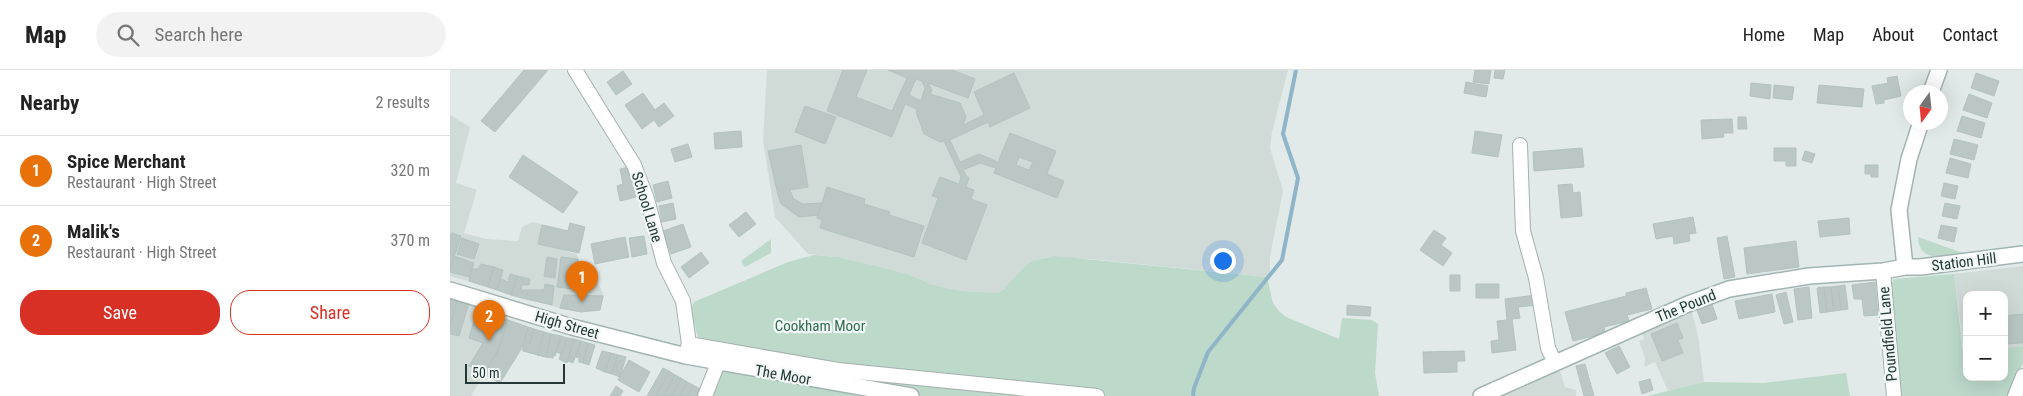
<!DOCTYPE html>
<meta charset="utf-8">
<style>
:root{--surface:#fff;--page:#f2f2f2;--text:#222;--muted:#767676;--line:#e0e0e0;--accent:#d93025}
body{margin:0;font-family:"Roboto Condensed",sans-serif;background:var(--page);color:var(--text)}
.controls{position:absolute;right:15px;bottom:15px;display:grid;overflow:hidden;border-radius:10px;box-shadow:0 5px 20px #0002}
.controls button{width:45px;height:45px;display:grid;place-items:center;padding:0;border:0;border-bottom:1px solid var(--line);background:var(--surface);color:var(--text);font:25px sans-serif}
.compass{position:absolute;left:1453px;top:15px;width:45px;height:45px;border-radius:50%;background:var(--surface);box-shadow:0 5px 20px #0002;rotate:195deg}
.scale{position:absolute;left:15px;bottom:12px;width:100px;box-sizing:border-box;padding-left:5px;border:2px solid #243937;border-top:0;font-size:14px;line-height:18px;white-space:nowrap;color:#243937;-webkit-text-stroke:4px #f1f7f5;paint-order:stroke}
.you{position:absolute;left:772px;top:190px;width:18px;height:18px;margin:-12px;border:4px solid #fff;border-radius:50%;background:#1a73e8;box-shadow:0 0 0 8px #1a73e833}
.badge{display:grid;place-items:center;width:32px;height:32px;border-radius:50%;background:var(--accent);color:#fff;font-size:16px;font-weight:700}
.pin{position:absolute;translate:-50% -41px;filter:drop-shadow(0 1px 2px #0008)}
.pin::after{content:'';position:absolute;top:26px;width:18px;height:15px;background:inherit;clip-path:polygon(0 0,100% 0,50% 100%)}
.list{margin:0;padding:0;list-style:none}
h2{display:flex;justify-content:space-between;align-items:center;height:65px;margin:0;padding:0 20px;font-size:21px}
h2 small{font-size:16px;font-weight:400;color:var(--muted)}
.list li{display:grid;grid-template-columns:32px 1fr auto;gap:15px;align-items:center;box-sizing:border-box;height:70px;padding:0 20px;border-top:1px solid var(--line)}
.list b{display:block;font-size:19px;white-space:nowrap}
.list p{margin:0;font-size:16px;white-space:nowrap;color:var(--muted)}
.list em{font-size:16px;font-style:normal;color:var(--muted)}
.actions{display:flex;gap:10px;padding:15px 20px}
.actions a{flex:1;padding:11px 0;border:1px solid var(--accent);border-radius:20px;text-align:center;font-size:18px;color:var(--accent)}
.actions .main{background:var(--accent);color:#fff}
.icon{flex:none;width:28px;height:28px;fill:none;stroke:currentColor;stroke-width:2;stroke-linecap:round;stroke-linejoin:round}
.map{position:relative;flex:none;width:1573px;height:326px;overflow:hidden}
header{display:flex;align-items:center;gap:30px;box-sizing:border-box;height:70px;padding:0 25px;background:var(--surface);border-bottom:1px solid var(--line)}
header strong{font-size:24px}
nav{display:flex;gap:28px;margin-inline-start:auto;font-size:18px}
.search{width:350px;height:45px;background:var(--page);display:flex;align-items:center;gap:12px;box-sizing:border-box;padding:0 18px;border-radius:28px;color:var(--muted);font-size:19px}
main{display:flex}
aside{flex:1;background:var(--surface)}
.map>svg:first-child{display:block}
</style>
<header>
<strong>Map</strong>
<div class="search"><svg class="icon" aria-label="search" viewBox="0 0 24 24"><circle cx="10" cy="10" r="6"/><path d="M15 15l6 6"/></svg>Search here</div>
<nav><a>Home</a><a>Map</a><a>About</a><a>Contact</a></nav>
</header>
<main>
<aside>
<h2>Nearby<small>2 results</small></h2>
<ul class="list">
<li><span class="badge" style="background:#e8710a">1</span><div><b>Spice Merchant</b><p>Restaurant · High Street</p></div><em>320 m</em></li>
<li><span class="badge" style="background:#e8710a">2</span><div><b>Malik's</b><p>Restaurant · High Street</p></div><em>370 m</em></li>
</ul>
<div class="actions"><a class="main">Save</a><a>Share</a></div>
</aside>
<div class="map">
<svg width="1573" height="326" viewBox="0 0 1573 326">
<rect width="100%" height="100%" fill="#e1eae8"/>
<path fill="#d0dad7" d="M317,0H838L822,62L820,78L833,121L820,186V207L640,189L598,187L577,194L553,220L547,223L512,221L496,218L480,214L458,204L418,194L388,187L358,184L325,147L313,70Z
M0,45L20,57L6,113L27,120L14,163L36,169L68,171L72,157L82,152L112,159L109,179L127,184L132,205L144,203L154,226L150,240L131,242L113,239L0,206Z
M1573,196V276L1554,278V225H1517V282H1514L1504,204Z
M0,226L57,244L58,250L49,279L21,326H0Z
M1241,239L1248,265L1254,312L1218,321L1205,292L1194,297L1195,288L1189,271L1194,269L1192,263Z
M1109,298L1115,317L1126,320V326H1054V323Z"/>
<path fill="#bcd9ca" d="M1468,167L1513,183C1496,186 1469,194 1468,167Z
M321,169V183L295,197L291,191Z
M364,185L388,187L418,194L458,204L480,214L496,218L512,221L547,223L553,220L577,194L583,191L604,186L817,207L823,233L829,241L836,247L889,269L892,248L922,250L928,254L925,303L929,326H261L266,310C260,293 235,246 244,232L338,192Z
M1504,204L1513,282H1517V307H1554V278L1573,276V293L1559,326H1450L1441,215L1444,209Z
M1396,303L1400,326H1198L1254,312L1314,313Z"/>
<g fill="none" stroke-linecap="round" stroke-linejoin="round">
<path stroke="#8fb5c9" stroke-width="4" d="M743,326L744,318L758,282L832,190L848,108L833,64L846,0"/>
</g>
<path fill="#bac7c4" stroke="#b4c3c0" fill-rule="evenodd" d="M74,0H98L45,62L31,51Z
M393,0H417L406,27L442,41L457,8L438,0H502L525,9L518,28L478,13L482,20L480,24L510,33L516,47L513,55L534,45L524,22L564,3L580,38L540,57L538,52L500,70L510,92L529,84L548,92L560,63L606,81L597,104L614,111L607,128L544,103L546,98L530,93L513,100L517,107L519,108L516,117L524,120L521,129L537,135L516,190L472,173L488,128L482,126L490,107L509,114L511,107L494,71L490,72L474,64L466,42L467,39L455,34L442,67L377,41ZM466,9L472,11L475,18L471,31L459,25ZM569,87L583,92L579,100L566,95Z
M1025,0H1041L1039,14L1023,12Z
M1045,0H1055L1053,9L1044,8Z
M173,1L182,14L166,25L157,12Z
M1526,3L1549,11L1544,26L1521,18Z
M1447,6L1451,26L1434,30V33L1426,34L1422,16L1438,13L1437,8Z
M1016,12L1038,16L1036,27L1014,23Z
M1301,13L1321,15L1320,29L1300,26Z
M1324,15L1344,17L1342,30L1323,28Z
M1369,15L1414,19L1412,37L1367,33Z
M193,23L205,40L214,33L224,46L209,57L204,50L192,59L175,35Z
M1519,24L1542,33L1537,48L1513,40Z
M355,36L386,47L375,74L345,62Z
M1512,46L1535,53L1531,68L1507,61Z
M1288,47H1296L1297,59H1288Z
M1282,49L1283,63H1273L1274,67L1252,69L1251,50Z
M291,61L292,77L265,79L264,63Z
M1025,61L1052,65L1048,87L1022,83Z
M1504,69L1528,75L1524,90L1500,84Z
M238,74L242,87L225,92L221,79Z
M351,75L358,117L340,120L343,128L352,134L372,133L368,145L349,147L331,134L327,121L318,81Z
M1132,78L1134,97L1084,101L1083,82Z
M1324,78H1346V96H1336V91H1324Z
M1355,81L1365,84L1362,93L1352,90Z
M73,85L128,122L113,143L59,107Z
M1500,88L1521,94L1518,108L1496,103Z
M1415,95H1428V107H1421V104H1415Z
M179,97L186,127L170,131L167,116L173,114L170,99Z
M218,111L222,128L207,132L203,115Z
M1494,113L1508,116L1505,129L1491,126Z
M1122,114L1123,123L1130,122L1132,146L1111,148L1108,115Z
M377,117L415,129L414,134L440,142L439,145L474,156L464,187L370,158L372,150L367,148Z
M223,133L226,149L212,152L209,136Z
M1495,133L1510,136L1507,149L1492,146Z
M296,142L306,154L289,167L279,155Z
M1243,147L1246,163L1239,164L1240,171L1224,174L1223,166L1206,169L1203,154Z
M1399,148L1400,164L1370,167L1368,151Z
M120,153L135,157L129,183L88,174L92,155L118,161Z
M233,154L241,177L221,184L213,161Z
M1491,155L1507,158L1504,172L1488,168Z
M984,160L996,168L991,175L1002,183L993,196L970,180Z
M1,163L11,166L0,200V166Z
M194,166L197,184L182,187L179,168Z
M1277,166L1285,207L1274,209L1267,168Z
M175,167L179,187L145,194L141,174Z
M12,168L29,174L24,189L7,184Z
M1346,171L1349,197L1297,204L1294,178Z
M251,182L259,193L239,208L231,197Z
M4,186L24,193L20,207L0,202Z
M97,187L107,189L105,208L94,206Z
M111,187L128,189L124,219L107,217Z
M31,194L44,197L38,217L19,211L22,199H28Z
M44,197L53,200L47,220L38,217Z
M60,204L67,206L61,225L47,220L51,209L58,212Z
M1000,205H1010V221H1000Z
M67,206L80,209L79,215H72L71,220H78L76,229L61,225Z
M1425,212L1428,245L1414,246L1412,229H1404L1402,215Z
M95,214L104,216L102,235L76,229L78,220H94Z
M1026,214H1049V228H1026Z
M1395,215L1398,239L1391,240L1388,216Z
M1388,216L1391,240L1384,241L1381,217Z
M1359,217L1362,248L1348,250L1344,219Z
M1374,217L1377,242L1370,243L1367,218Z
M1374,217H1381L1384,241L1377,242Z
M1196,218L1202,239L1177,245L1179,251L1154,257L1155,263L1123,271L1115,242L1176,226V223Z
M1336,222L1343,252L1334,254L1326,225Z
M1322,224L1325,242L1289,249L1285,231Z
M114,225L153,226L150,240L131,242L110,238Z
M1086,225L1088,235L1068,237L1070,248L1062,249L1066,280L1042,283L1041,271L1049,270L1047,251L1057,250L1055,229Z
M0,228L7,230L0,257Z
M7,230L19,233L9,266L0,264V257Z
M1262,234L1267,249L1252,254L1247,240Z
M897,235L921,237L920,246L897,245Z
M28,236L35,238L34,241L58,250L49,279L34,304L19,296L33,273L19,268Z
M1573,244V273L1554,274V246Z
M58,250L78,257L73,276L50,313L34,304L49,279Z
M1227,253L1233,268L1228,270L1233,283L1212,291L1201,264Z
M78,257L84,259L80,274L73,281V276Z
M84,259L94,262L88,285L73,281L80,274Z
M94,262L101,264L96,287L87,285Z
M101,264L111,266L105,286L103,285V288L96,287Z
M111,266L117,268L112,284L106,282Z
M117,268L124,269L117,293L109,289Z
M124,269L131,271L123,293L118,291Z
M131,271L138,273L133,293L129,292V288L126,287Z
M138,273L145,275L139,295L133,293Z
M1169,276L1180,297L1167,304L1155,283Z
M152,281L161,283L155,302L146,298Z
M1014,281L1015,291H1007V302L974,303L973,282Z
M161,283L168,285L162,304L155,302Z
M168,285L176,287L170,307L162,304Z
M179,290L200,302L189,322L168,310Z
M1135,294L1144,326H1134L1126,296Z
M213,298L219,301L206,326H197Z
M219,301L225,305L213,326H206Z
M225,305L231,308L222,326H213Z
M231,308L237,312L229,326H222Z
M1200,309L1203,320L1192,324L1189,312Z
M237,312L243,315L237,326H229Z
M243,315L250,319L246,326H237Z
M166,316L173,321L170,326H160Z"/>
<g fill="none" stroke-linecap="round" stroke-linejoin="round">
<defs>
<path id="street" d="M125,0L184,95L197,129L214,193L233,231L239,274L236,283
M1070,75L1073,161L1086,208L1098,278L1105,293
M1433,201L1444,326
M239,274L388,300L647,326
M255,326L268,293
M1565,326L1573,306"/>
<path id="secondary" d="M1481,22L1489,0
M1455,197L1449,140L1459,89L1471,52
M0,220L122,257L236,286L461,326
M1031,326L1238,234L1279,219L1359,206L1433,201L1455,197H1470L1573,184"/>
</defs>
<use href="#street" stroke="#a5b1af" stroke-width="16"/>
<use href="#secondary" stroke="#a2b4b1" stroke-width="18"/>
<use href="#street" stroke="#fff" stroke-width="14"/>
<use href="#secondary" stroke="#fff" stroke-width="15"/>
</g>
<g text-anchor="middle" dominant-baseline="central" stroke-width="4.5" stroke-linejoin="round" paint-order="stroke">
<g font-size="15" fill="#243937" stroke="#f1f7f5">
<text transform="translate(197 137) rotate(73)">School Lane</text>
<text transform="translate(1514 192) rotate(-7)">Station Hill</text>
<text transform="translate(1236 236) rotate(-22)">The Pound</text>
<text transform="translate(117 255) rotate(16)">High Street</text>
<text transform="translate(1438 264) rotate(-95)">Poundfield Lane</text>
<text transform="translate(333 305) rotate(10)">The Moor</text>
</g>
<g font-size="15" fill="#326b53" stroke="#f1f7f5">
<text x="370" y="256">Cookham Moor</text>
</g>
</g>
</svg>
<div class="controls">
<button>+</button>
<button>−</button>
</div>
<svg class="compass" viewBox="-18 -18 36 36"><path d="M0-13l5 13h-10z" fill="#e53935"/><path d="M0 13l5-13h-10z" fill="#767676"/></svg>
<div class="scale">50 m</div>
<div class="you"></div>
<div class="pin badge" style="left:132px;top:232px;background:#e8710a">1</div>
<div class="pin badge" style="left:39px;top:271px;background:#e8710a">2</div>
</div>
</main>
